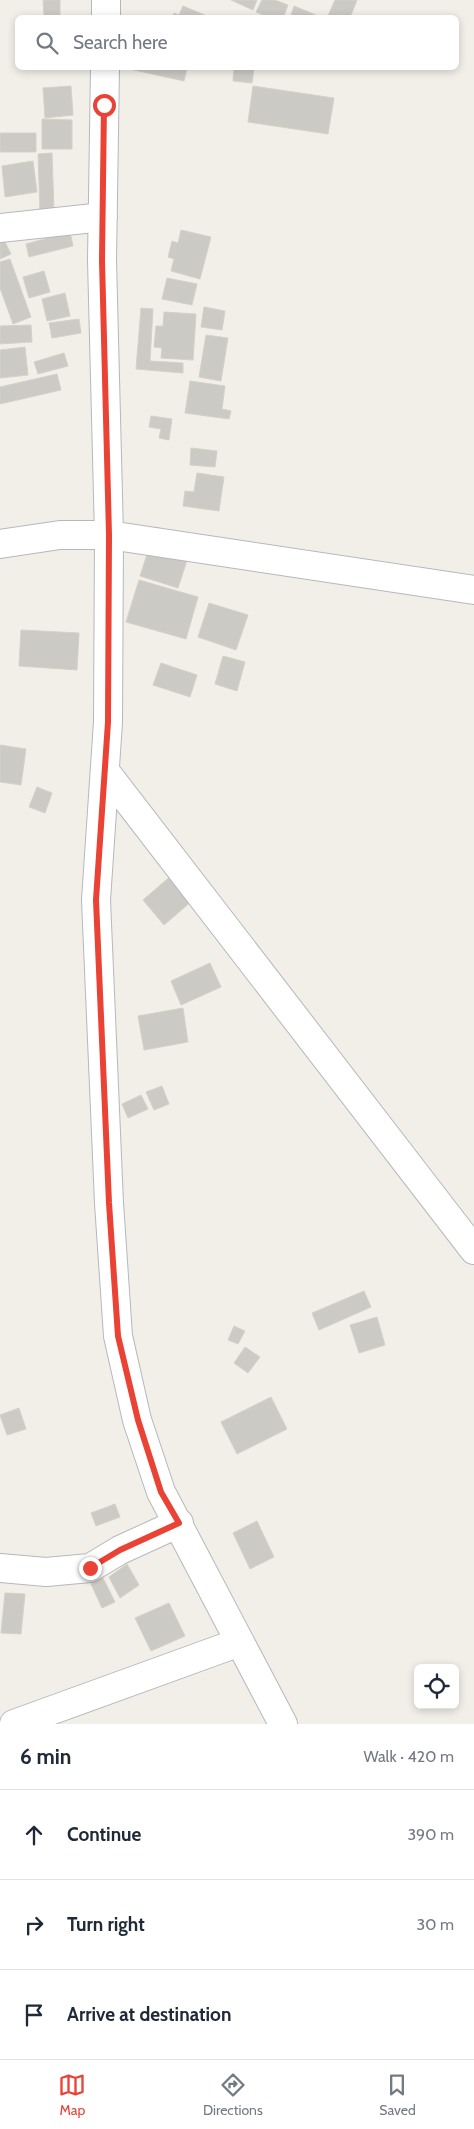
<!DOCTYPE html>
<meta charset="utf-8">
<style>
:root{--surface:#fff;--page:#f6f6f7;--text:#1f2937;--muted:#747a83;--line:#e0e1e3;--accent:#ea4335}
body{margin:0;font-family:Cabin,sans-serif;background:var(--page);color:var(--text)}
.controls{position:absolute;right:15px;bottom:15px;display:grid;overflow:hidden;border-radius:8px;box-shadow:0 2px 8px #0003}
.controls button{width:45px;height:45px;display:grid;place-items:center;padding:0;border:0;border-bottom:1px solid var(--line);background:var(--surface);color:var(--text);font:25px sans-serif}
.stop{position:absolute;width:15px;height:15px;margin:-11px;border:4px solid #ea4335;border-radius:50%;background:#fff}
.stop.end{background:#ea4335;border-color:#fff;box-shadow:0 1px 5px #0008}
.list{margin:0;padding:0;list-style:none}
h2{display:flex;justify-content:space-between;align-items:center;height:65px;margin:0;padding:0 20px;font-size:21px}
h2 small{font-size:16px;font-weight:400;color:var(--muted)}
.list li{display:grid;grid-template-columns:32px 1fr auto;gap:15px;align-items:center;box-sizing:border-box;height:90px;padding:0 20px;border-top:1px solid var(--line)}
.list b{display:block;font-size:19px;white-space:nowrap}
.list em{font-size:16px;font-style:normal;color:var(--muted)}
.icon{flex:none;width:28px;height:28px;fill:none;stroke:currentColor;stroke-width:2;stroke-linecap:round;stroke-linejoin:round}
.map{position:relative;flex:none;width:474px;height:1724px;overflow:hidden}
.search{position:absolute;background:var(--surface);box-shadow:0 2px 8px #0003;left:15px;right:15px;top:15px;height:55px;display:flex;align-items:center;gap:12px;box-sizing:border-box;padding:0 18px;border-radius:8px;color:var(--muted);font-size:19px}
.sheet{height:335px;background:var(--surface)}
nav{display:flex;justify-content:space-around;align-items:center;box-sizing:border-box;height:70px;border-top:1px solid var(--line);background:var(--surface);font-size:14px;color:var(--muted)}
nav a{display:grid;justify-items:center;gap:2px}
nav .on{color:var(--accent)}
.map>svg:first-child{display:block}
</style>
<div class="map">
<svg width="474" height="1724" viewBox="0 0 474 1724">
<rect width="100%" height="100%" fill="#f1efe8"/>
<path fill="#cccac5" stroke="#d6d1c6" d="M43,0H60V15L44,16Z
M231,0H257L253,10Z
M262,0H275L288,5L283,18H270L256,12Z
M335,0H357L350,18H327Z
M183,6L207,16V18H172L174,13L179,15Z
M294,6L323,18H290Z
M125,68H187L184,81Z
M234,68H254L252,83L233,81Z
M71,86L73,115L45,118L43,88Z
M253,86L334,98L328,134L248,122Z
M42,119L72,120V149H42Z
M0,133H36V152H0Z
M52,153L54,212L40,213L38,154Z
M33,161L37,192L5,197L2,166Z
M181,230L211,237L200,279L171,271L174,259L168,257L172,241L178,243Z
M0,232L11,254L0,259Z
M70,232L73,246L29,257L26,244Z
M10,259L31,317L13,324L0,288V262Z
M44,271L50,292L29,298L23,277Z
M167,278L197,284L192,305L162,299Z
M65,293L70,316L47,321L42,299Z
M204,307L225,311L222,330L201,327Z
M141,308L153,309L150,361L183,363V373L136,369Z
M164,312L196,314L193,360L161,358L162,348L154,347L156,326H163Z
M79,319L81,333L52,338L49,323Z
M31,325L32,342L0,344V326Z
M206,335L228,338L221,381L199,377Z
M25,347L28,375L0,378V350Z
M64,353L68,366L38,374L34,362Z
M57,374L61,390L0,404V387Z
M190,381L225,386L222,409L231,411L229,419L185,413Z
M151,416L172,419L169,440L159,438L161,429L149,427Z
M191,448L217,451L215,467L190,465Z
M197,473L224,477L219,511L183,506L185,491L194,492Z
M156,527L194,539L178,588L140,576Z
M139,580L198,597L186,639L126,622Z
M209,603L248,615L236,650L198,637Z
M21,630L79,633L77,670L19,666Z
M223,656L245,662L237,691L215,684Z
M161,663L197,675L190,697L153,685Z
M0,745L26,749L21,785L0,782Z
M37,787L52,793L45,813L29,807Z
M172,875L193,900L164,925L143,900Z
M210,963L221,987L181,1005L171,981Z
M183,1008L188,1042L144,1050L138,1016Z
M162,1086L169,1104L154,1110L146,1092Z
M141,1095L148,1109L128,1118L122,1104Z
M364,1291L371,1307L319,1330L312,1313Z
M377,1317L385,1345L359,1353L350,1325Z
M234,1326L245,1331L238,1344L228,1340Z
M245,1347L260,1357L248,1373L234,1363Z
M271,1397L287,1429L237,1454L221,1422Z
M19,1408L26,1429L7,1435L0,1415Z
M115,1504L120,1517L96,1526L91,1513Z
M257,1521L274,1557L250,1569L233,1533Z
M127,1564L139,1585L120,1598L109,1577Z
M103,1578L115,1602L102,1608L91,1584Z
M5,1593L25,1594L21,1634L1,1633Z
M169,1603L185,1636L151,1651L135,1618Z"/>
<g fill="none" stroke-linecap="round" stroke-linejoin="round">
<defs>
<path id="minor" d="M106,18V0
M105,68L102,260L109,535L108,722L96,900L109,1203L118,1336L137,1420L161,1492L283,1724
M0,228L103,217
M0,544L60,535H109L474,590
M105,771L474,1250
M0,1568L46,1572L90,1568L120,1550L179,1523
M14,1724L240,1642"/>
</defs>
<use href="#minor" stroke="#b5b8bc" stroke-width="30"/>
<use href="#minor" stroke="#fff" stroke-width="28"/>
</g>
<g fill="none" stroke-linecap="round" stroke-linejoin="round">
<path stroke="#ea4335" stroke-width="6" d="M90,1568L120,1550L179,1523L161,1492L138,1420L118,1336L109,1203L96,900L108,722L109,535L102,260L104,105"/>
</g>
</svg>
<div class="controls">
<button><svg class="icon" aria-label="locate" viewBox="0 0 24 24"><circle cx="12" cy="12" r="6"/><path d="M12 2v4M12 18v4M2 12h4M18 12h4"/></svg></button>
</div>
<div class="stop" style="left:104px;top:105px"></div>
<div class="stop end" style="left:90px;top:1568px"></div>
<div class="search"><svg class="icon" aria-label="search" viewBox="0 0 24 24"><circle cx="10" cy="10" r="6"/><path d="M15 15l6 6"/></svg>Search here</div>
</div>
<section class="sheet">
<h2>6 min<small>Walk · 420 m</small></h2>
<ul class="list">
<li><svg class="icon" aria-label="ahead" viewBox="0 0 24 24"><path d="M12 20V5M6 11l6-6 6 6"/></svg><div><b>Continue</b></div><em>390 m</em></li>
<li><svg class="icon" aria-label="right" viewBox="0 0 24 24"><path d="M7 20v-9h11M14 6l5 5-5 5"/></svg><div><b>Turn right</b></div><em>30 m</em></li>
<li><svg class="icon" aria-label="arrive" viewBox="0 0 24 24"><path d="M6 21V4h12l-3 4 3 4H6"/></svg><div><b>Arrive at destination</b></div></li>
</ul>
</section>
<nav>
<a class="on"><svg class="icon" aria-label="map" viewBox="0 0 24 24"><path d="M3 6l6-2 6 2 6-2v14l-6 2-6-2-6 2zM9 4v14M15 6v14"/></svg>Map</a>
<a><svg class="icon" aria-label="directions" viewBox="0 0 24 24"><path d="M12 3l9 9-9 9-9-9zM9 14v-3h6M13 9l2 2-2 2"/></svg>Directions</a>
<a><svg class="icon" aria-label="saved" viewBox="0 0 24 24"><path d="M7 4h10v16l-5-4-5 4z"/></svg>Saved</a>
</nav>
